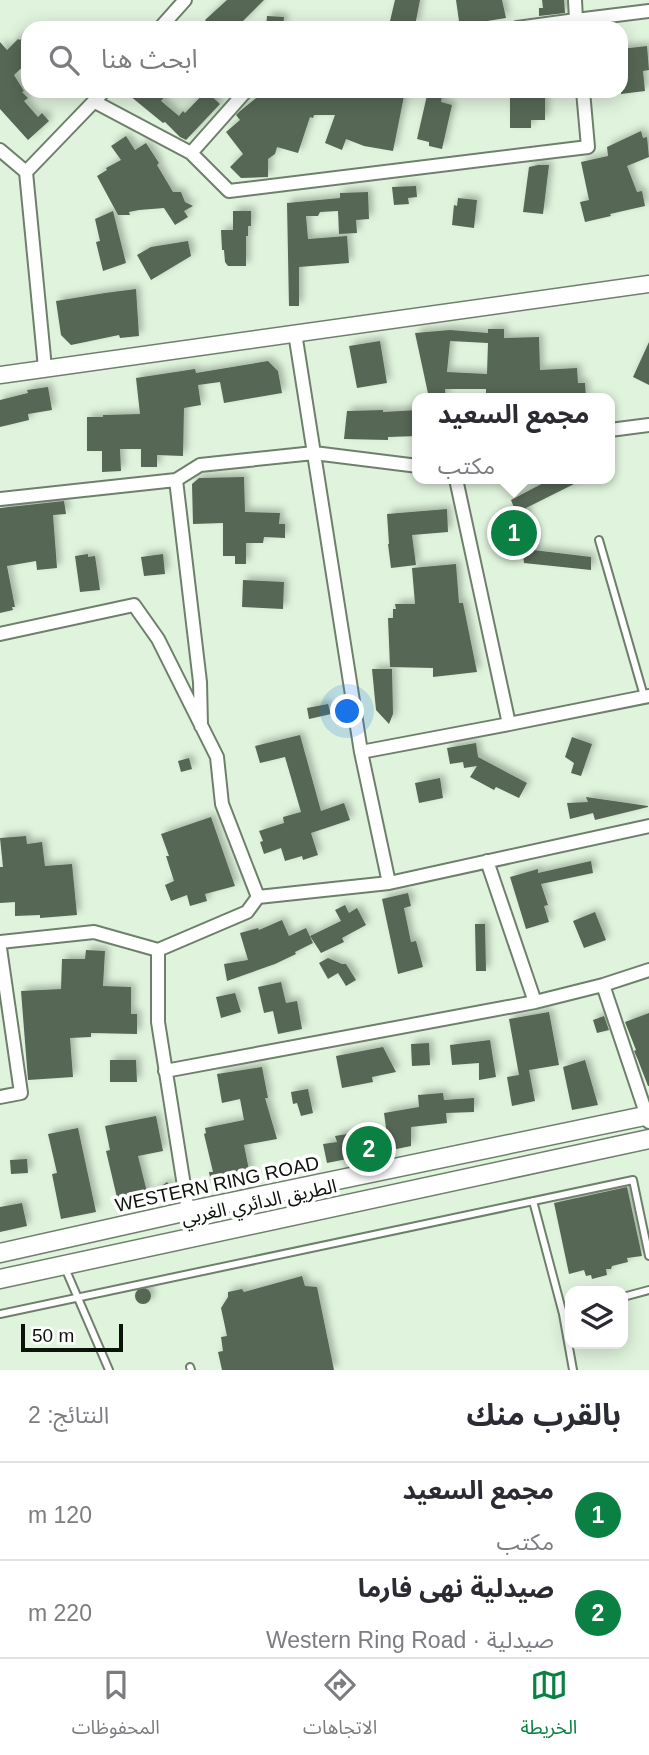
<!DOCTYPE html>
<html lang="ar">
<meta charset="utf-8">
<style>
:root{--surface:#fff;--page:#f2f2f3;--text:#2b2b33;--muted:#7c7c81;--line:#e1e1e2;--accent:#0b8043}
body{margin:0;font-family:Helvetica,"Noto Sans Arabic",sans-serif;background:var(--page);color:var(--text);direction:rtl}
.controls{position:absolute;right:21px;bottom:21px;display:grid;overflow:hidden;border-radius:14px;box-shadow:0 4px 18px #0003}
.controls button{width:63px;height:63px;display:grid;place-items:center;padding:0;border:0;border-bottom:2px solid var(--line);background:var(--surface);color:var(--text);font:35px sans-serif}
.scale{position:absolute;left:21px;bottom:18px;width:102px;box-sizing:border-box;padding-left:7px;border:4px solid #0c130b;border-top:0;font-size:19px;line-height:24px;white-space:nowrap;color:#0c130b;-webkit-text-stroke:5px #fff;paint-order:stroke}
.you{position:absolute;left:348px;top:712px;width:24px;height:24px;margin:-18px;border:5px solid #fff;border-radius:50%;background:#1a73e8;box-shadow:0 0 0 10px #1a73e833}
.badge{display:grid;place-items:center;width:46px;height:46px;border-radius:50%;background:var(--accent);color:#fff;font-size:23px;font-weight:700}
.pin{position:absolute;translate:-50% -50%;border:4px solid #fff;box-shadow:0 2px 7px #0006}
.popup{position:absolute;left:412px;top:393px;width:203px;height:91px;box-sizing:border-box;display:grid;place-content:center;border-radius:14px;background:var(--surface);filter:drop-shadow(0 2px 5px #0005);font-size:23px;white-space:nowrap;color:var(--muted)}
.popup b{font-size:26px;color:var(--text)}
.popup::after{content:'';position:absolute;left:50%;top:100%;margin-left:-14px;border:14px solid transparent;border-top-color:var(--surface)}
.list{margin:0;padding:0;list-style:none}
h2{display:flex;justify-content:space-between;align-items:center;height:91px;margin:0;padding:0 28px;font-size:30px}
h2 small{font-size:23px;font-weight:400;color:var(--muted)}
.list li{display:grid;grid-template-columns:46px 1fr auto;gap:21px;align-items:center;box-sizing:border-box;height:98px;padding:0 28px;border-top:2px solid var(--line)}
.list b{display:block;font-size:26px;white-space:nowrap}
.list p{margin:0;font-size:23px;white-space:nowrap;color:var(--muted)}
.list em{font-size:23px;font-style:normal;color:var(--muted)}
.icon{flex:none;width:38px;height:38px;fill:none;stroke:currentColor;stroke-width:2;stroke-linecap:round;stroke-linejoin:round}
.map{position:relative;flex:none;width:649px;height:1370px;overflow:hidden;direction:ltr}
.search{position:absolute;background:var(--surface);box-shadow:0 4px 18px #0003;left:21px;right:21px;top:21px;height:77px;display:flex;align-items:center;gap:18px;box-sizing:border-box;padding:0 24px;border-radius:21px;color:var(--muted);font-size:26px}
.sheet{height:287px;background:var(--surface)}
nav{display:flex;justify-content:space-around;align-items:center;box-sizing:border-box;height:98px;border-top:2px solid var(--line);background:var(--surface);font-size:19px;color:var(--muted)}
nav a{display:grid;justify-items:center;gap:4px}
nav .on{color:var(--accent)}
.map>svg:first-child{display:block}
</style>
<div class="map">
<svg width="649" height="1370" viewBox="0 0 649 1370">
<defs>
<filter id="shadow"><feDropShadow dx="4" dy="-4" stdDeviation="3.5" flood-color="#0004"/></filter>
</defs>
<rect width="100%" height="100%" fill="#e0f4dd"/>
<path fill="#566754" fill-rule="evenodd" filter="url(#shadow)" d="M227,0H264L241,23L239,21L231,28H212L205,20Z
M395,0H420L415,26L390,21Z
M456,0H502L506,18L487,21L488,24L460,28Z
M542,0H564L565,13L539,16V8H543Z
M267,16L284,17L283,28H266Z
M28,32V62L14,75L24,91L22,92L28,98L24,101L38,117L42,113L49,121L28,140L0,109V42L7,50L18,39L20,40Z
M647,46L649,70L643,71L645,91L621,94V49Z
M124,91H160L165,96L161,101L179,116L183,111L185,113L206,91L220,104L186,140L180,137L165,122L163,123Z
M276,91H405L393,151L364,146L346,139L342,150L325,143L335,115H314L313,118L310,117L298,153L277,147L275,154L268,159V177L241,178L230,167L243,154L226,132L240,120L236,115L240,111L260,95L276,94Z
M428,91H443L441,102L452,105L442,149L429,146V142L417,139Z
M510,91H545V120H531V128H510Z
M641,131L643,138L647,137L649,157L627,166L637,192L642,191L645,206L610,214L611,216L585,222L580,202L589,200L581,162L608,156L607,147Z
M126,136L135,150L146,143L159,163L157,165L173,192H181L185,202L193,206L184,211L188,217L175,225L164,208L139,210L129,212L130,215H118L97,176L107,170L106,168L121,160L111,146Z
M538,165H549L543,214L523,212L529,167Z
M416,186L417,197L408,198L409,204L394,205L392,187Z
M368,192L369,219L356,220L357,233L339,234L338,211L320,212L318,216H306L308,239L347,236L349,263L299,267V306H289L287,203L340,198V193Z
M458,198L477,200L474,228L452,225L454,205L457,206Z
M113,211L126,263L103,271L96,242L100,241L95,219Z
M233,211H251V226H248V236H246V266H228L225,262L224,250H222L221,230H233Z
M188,241L191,256L151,280L137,255L151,247Z
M136,289L139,336L120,338L119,335L71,345L61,335L56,301L105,293Z
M488,329H504V338L539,337L540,370L577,368L578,383H585L586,398H486V389H445L446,398H429L415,333L450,330L488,333ZM450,341L488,343L487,374L447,372Z
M380,341L387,383L357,388L349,346Z
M649,342V385L633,377Z
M268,361L278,371L282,393L224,403L220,382L198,385L201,405L184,408L183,456L157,455V467H141V449H120L121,471L102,472V451H87V417H103V415L140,414L136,378L195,369L196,373Z
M48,387L52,410L28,414L29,420L0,427V400L28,393L27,390Z
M383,410V412L418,410V436L388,437V440L344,439L347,411Z
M244,477L245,512L280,513L279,524H285V538L264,537L263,543H246V564H235V556H223V523L193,524L192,484L199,478Z
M551,479H584L526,508L533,550L591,557V570L524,563L523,552H504L497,515L515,510L511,500Z
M64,501L66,514L53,515L57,568L37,570L36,561L7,566L15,607H12L13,610L0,613V508Z
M447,509L448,532L412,535L416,565L391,568L388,544H389L387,514Z
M88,554V557L95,556L100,590L80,592L75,556Z
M163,554L165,574L144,576L141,557Z
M456,564L459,603H463L477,672L433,677V668L390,667L388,618H393V609H396L395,604H415L412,568Z
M243,580L284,582L283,609L242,607Z
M372,669H392L393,714L389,724L376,710Z
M328,704L331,714L309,719L307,708Z
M300,735L321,811L344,803L350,820L311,833L318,855L303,860L302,856L285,861L281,848L264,854L260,842L263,841L259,831L284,823L283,817L301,812L285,757L260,763L255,746Z
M572,737L592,744L581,776L571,773L574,763L565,757Z
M476,743L478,757L527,783L519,798L496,787L494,790L470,777L477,766L464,768L463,762L450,764L447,748Z
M189,758L192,769L181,772L178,761Z
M440,778L443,798L419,803L415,783Z
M586,797L648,806V807L595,820L593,813L570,819L567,803L588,802Z
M211,817L235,886L205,894L207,901L190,906L187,895L171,901L165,885L174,881L166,856H169L161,834Z
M26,836L27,844L42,842L45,866L72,864L77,915L40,918V915L15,916V902L0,903V867H3L0,838Z
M591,861L593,873L541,884L548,905L544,906L549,922L526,929L510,877L538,869V873Z
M408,893L411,906L404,908L411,942L416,941L423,967L398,974L382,899Z
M345,905L349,913L357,908L366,925L342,938L344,942L321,953L310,936L341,921L335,910Z
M595,912L606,940L584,948L573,921Z
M282,920L289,936L306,928L313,943L295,952L296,954L275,964L227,981L224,964L248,960L240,933L258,928L259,930Z
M475,924H485L486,971H476Z
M86,950L105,951L103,986L131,987V1014H137V1034L91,1033V1037L70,1038L73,1077L28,1080L21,991L61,989L62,959H85Z
M328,958L342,964H346L356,980L346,986L338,973L328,979L319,963Z
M281,982L286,1003L297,1001L302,1029L278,1034L273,1011L264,1013L258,987Z
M235,993L241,1012L221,1018L216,997Z
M549,1012L559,1065L529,1070L535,1101L512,1106L507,1077L519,1075L509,1019Z
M649,1013V1086H648L638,1060L634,1051L636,1050L625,1022Z
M604,1016L609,1030L597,1033L593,1020Z
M490,1040L496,1077L479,1080V1063L452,1065L450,1045Z
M429,1043L430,1065L412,1066L411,1044Z
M383,1047L396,1072L372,1077L373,1082L342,1088L336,1056Z
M110,1060H136L137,1082H110Z
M585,1060L598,1105L572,1110L563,1067Z
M262,1067L268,1098H265L277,1139L244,1145L251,1180L216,1187L211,1183L209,1172H213L204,1134L206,1133L205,1128L244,1120L240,1099L222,1103L217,1074Z
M308,1089L313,1113L301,1116L297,1103L293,1104L291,1092Z
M443,1093L444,1100L474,1098V1112L446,1113L447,1123L411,1127V1146L327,1163L323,1144L337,1142L335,1136L347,1134L348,1143L387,1135L384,1113L419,1107L418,1095Z
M156,1116L163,1151L138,1156L148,1196L167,1182L174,1191L165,1198L163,1196L119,1206L106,1151L110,1150L105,1126Z
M78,1128L96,1212L61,1219L52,1174L57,1173L48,1134Z
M27,1159L28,1173L11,1174L10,1160Z
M627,1187L642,1256L627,1258L628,1262L612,1266L611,1269H606L607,1275L592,1279L591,1275L586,1276L584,1270L569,1274L554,1203Z
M22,1203L27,1226L0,1232V1207Z
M302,1276L305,1286L317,1287L334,1370H222L218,1352L223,1351L221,1337L227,1336L221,1308L228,1297V1292L242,1289L244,1292Z
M135 1296a8 8 0 1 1 16 0a8 8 0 1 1-16 0Z"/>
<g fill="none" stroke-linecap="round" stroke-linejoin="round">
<defs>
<path id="service" d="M599,540L644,696
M533,1201L563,1314L573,1370
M65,1268L109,1370
M623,1297L649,1290
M0,1314L633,1180L649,1256
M190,1367L191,1370"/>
<path id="minor" d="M575,0L576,20L649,11
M160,28L185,0
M517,28L576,20L577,26
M95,102L191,153L246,91
M0,150L26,172L104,91
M191,153L229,191L588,147L583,91
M26,172L45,368
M295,333L361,752
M610,430L649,425
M456,479L509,724L649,696
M0,499L176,480
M0,634L134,605L158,639L217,757L222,804L258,897
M201,726L200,682L176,480L200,465L314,453L418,466
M389,883L361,752L509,724
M0,942L94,932L158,950
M0,948L21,1093L0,1097
M603,985L649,970
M535,1002L603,985L649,1122
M165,1071L535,1002L487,861
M188,1211L158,1022V950L247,912L258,897L389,883L649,826"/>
<path id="tertiary" d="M0,375L649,284"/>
<path id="secondary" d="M0,1253L188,1211L649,1115
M0,1279L649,1139"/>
</defs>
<use href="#service" stroke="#6e806c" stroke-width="10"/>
<use href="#minor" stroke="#6e806c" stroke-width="16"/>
<use href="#tertiary" stroke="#6e806c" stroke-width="19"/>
<use href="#secondary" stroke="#6e806c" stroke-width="21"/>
<use href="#service" stroke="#fff" stroke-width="6"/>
<use href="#minor" stroke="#fff" stroke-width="12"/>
<use href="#tertiary" stroke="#fff" stroke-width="16"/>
<use href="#secondary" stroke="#fff" stroke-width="18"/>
</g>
<g text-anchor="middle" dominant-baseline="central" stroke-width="7" stroke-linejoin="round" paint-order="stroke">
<g font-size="19" fill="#0c130b" stroke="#fff">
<text transform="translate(217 1184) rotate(-12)">WESTERN RING ROAD</text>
<text transform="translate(259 1202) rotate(-12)">الطريق الدائري الغربي</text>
</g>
</g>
</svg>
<div class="controls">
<button><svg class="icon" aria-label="layers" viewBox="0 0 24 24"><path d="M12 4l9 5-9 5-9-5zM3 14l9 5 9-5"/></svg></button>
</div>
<div class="scale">50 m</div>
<div class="you"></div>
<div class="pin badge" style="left:514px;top:533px">1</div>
<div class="popup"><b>مجمع السعيد</b>مكتب</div>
<div class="pin badge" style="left:369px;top:1149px">2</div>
<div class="search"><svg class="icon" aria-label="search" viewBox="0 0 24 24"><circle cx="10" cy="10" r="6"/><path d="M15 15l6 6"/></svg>ابحث هنا</div>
</div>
<section class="sheet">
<h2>بالقرب منك<small>النتائج: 2</small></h2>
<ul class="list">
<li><span class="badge">1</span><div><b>مجمع السعيد</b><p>مكتب</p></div><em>120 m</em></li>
<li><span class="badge">2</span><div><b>صيدلية نهى فارما</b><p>صيدلية · Western Ring Road</p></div><em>220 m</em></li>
</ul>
</section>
<nav>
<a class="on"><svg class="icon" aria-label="map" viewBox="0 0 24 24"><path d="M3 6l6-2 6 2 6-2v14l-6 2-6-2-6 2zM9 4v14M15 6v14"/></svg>الخريطة</a>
<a><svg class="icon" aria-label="directions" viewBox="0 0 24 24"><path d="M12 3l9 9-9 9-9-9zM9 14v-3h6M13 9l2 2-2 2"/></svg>الاتجاهات</a>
<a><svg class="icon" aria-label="saved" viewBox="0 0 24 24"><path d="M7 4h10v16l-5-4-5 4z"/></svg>المحفوظات</a>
</nav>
